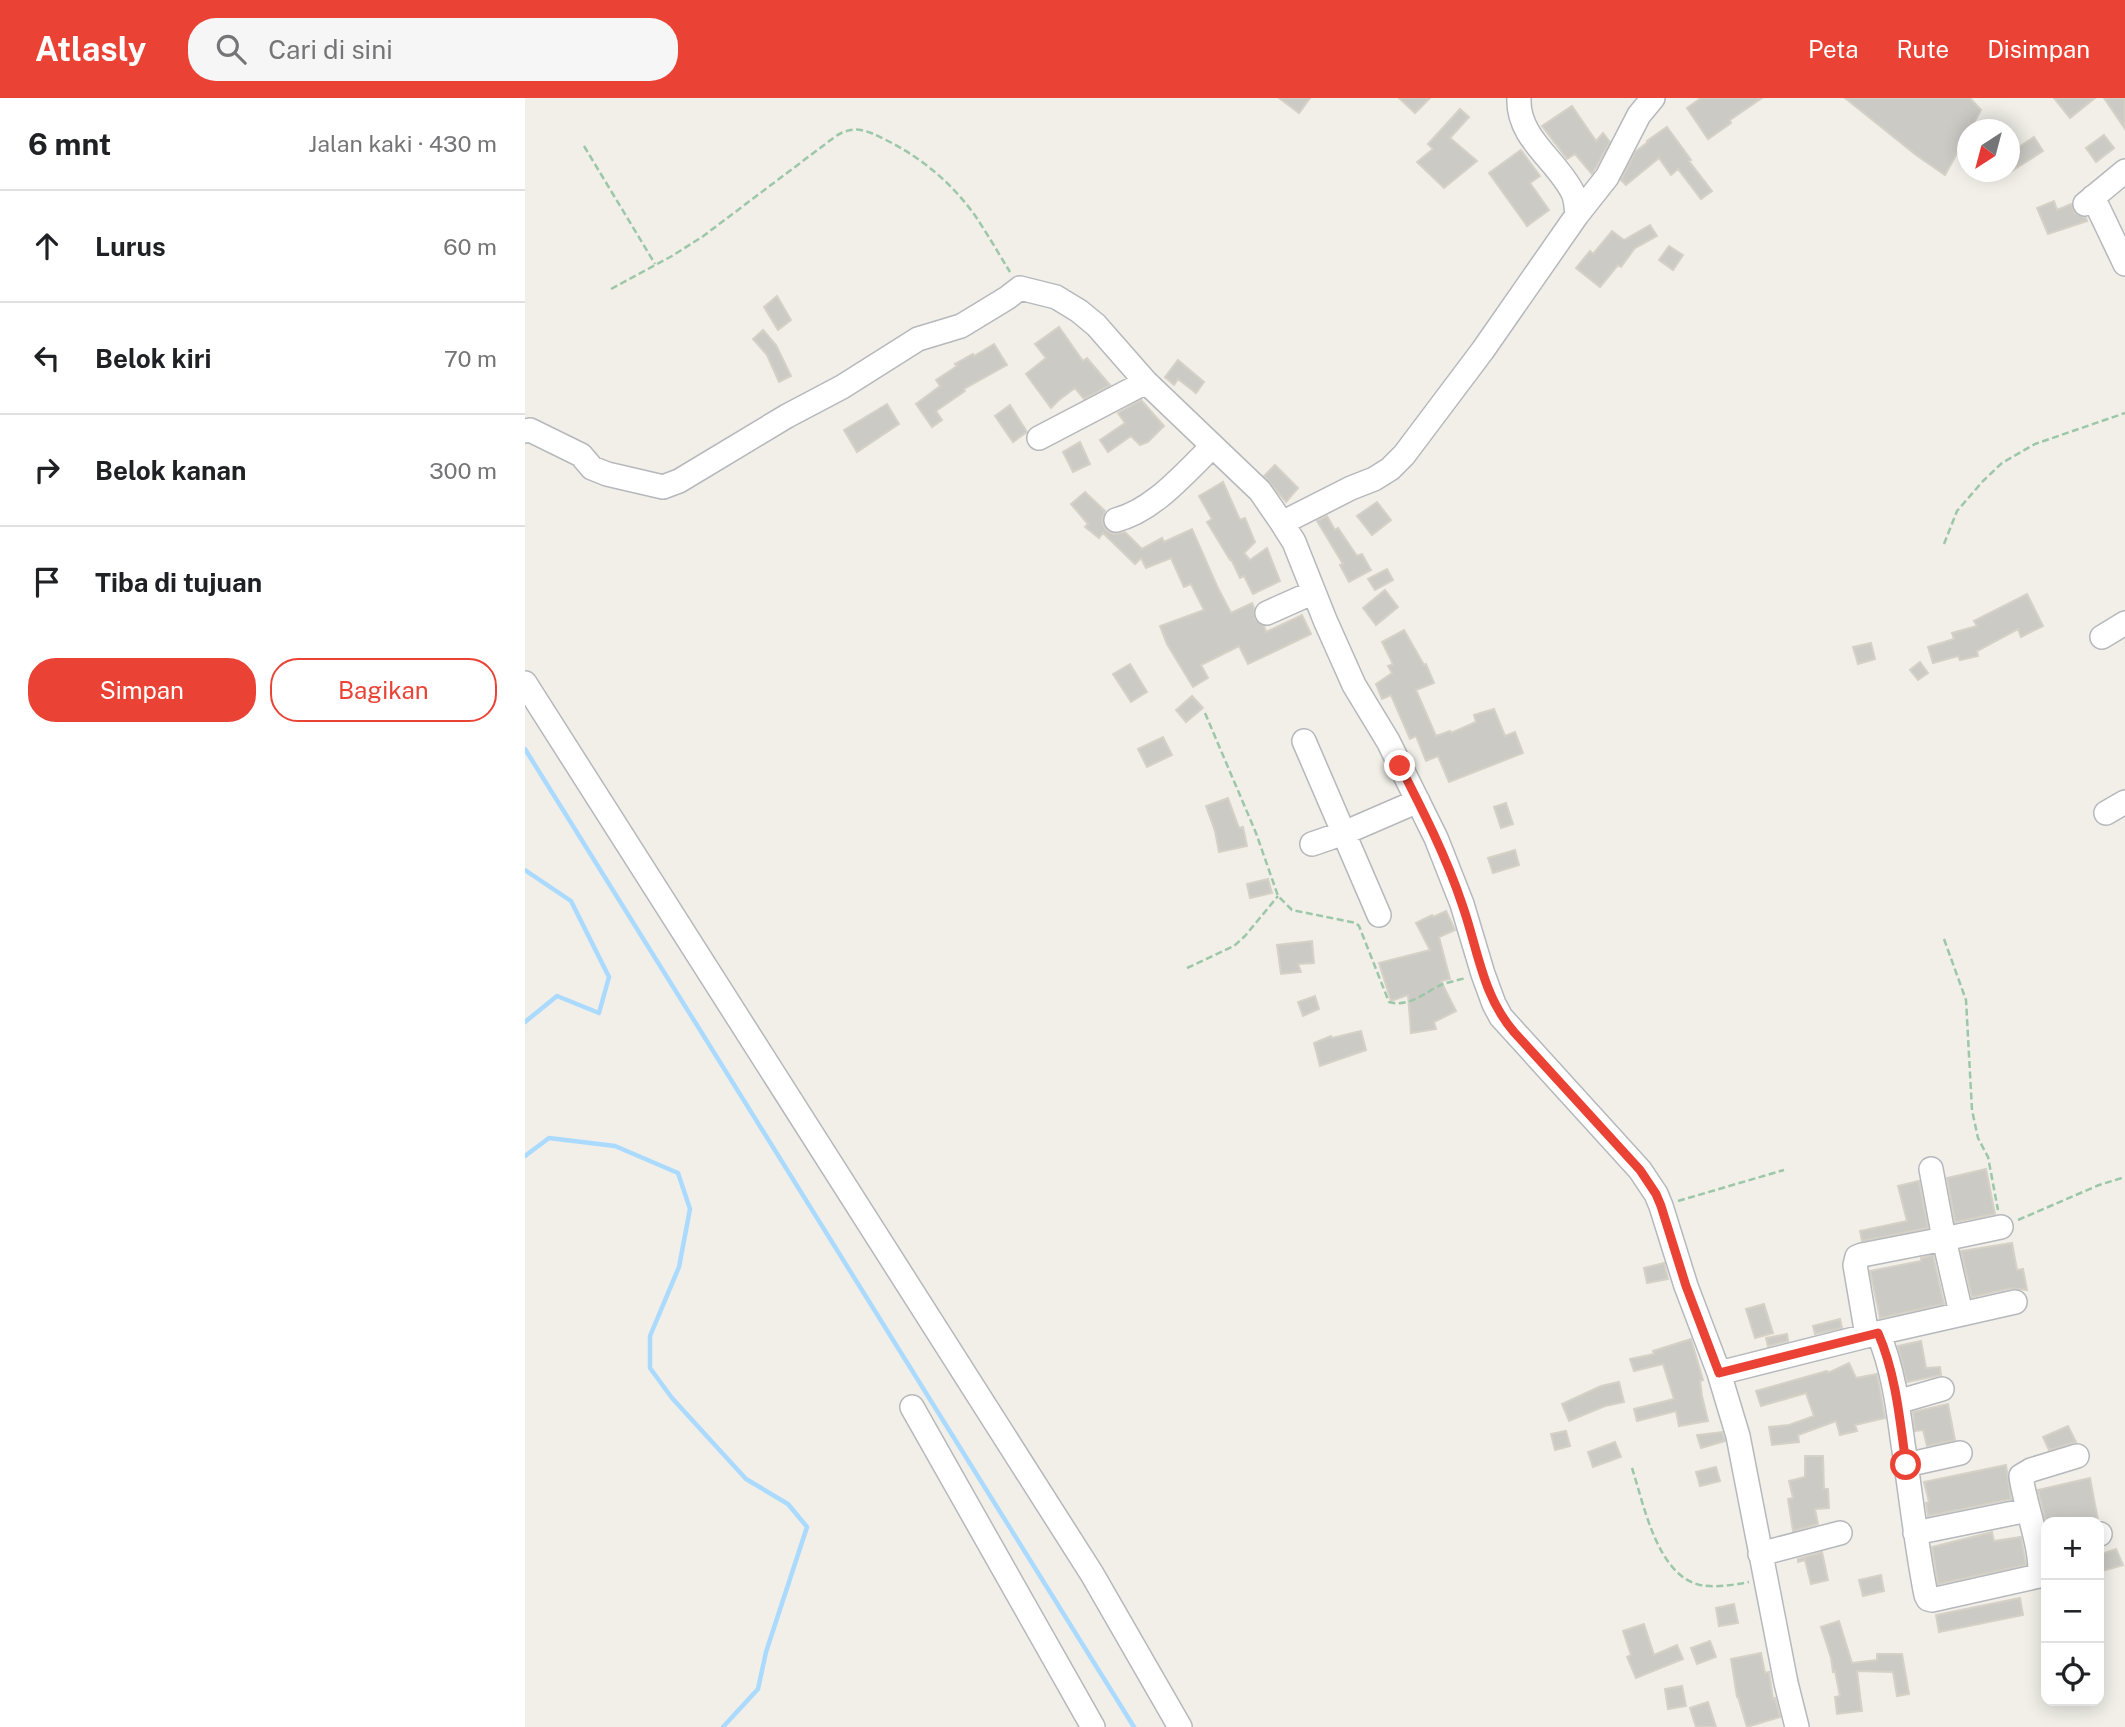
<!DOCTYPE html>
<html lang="id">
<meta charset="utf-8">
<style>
:root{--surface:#fff;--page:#f6f6f6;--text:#202124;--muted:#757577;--line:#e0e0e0;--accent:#ea4335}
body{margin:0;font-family:"Public Sans",sans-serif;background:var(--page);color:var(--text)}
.controls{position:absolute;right:21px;bottom:21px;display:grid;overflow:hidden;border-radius:14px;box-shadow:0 4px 18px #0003}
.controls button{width:63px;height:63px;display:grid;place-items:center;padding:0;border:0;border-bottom:2px solid var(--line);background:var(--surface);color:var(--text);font:35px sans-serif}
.compass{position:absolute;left:1432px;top:21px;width:63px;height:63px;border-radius:50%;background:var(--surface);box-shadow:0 4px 18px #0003;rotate:216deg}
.stop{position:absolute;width:21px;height:21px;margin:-16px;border:5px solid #ea4335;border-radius:50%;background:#fff}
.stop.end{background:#ea4335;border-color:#fff;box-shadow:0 2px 7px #0008}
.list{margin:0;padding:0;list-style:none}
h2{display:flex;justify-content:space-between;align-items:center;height:91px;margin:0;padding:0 28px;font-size:30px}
h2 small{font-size:23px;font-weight:400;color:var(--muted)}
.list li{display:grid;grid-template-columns:46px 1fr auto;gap:21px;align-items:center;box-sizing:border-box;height:112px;padding:0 28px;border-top:2px solid var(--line)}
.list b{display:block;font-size:26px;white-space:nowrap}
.list em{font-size:23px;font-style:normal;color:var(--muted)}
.actions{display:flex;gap:14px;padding:21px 28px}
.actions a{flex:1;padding:16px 0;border:2px solid var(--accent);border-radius:28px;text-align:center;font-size:24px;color:var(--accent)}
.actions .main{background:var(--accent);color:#fff}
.icon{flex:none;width:38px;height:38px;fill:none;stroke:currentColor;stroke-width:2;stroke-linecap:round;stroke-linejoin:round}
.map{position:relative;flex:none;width:1600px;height:1629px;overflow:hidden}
header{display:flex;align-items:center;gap:42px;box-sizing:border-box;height:98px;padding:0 35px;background:var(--accent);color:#fff}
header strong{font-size:33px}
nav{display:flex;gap:38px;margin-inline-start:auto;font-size:24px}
.search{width:490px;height:63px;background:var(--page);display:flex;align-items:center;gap:18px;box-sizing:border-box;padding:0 24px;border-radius:28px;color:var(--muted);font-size:26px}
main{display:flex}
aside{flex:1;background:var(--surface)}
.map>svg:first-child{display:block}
</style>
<header>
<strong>Atlasly</strong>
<div class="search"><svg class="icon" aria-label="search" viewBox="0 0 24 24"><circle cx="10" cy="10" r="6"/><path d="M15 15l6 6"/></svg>Cari di sini</div>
<nav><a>Peta</a><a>Rute</a><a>Disimpan</a></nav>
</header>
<main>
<aside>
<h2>6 mnt<small>Jalan kaki · 430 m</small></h2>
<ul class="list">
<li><svg class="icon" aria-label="ahead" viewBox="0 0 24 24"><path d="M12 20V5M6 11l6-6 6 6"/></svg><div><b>Lurus</b></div><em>60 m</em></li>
<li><svg class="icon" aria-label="left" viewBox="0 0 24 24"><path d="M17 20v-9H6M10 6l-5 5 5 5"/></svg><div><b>Belok kiri</b></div><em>70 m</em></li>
<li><svg class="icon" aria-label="right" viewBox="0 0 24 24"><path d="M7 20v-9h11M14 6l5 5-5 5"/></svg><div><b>Belok kanan</b></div><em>300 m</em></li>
<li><svg class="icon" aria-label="arrive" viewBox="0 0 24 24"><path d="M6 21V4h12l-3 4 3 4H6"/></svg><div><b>Tiba di tujuan</b></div></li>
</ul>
<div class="actions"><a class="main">Simpan</a><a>Bagikan</a></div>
</aside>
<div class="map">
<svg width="1600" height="1629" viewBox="0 0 1600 1629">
<rect width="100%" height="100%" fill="#f1efe8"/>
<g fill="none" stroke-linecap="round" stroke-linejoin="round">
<path stroke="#aadaff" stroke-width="4.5" d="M0,651L609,1629
M0,772L46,803L84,879L74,915L32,898L0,924
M0,1058L24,1040L90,1048L153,1075L165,1111L154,1169L125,1238V1270L147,1300L221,1381L263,1406L282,1429L241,1554L233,1591L198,1629"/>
</g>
<path fill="#cccac5" stroke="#d6d1c6" stroke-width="2" d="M754,0H785L774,15Z
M874,0H905L890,15Z
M1176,0H1237L1205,22L1206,25L1183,41L1162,10Z
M1320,0H1445L1456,12L1445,32H1443V35L1420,77L1391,57Z
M1529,0H1570L1545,20Z
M1579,0H1600V31Z
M1047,8L1071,43L1078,35L1085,44L1067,76L1050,56L1042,61L1017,28Z
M935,11L944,19L925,40L952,63L919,90L892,64L908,51L903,46Z
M1142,29L1166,62L1164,63L1187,93L1176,101L1153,71L1146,77L1134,60L1101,87L1096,82L1110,54L1123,44L1122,43Z
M1579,37L1589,50L1571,64L1561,50Z
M1509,39L1518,53L1485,74V55Z
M996,52L1015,78L1005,85L1024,112L1002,128L964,75Z
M1529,103L1532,112L1546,106L1550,115L1561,120L1562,123L1523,136L1512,110Z
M1125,127L1132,138L1110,150L1096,169L1093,167L1075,189L1051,170L1065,153L1068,156L1087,133L1099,142Z
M1144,148L1158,157L1148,172L1134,162Z
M252,198L266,222L253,232L239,209Z
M534,229L558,263L562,260L585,287L559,301L550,290L534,302L526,310L501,276L521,260L510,246Z
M238,232L251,247L266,278L254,284L242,257L228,241Z
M469,246L482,267L439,291L440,293L411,313L417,322L407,329L391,306L415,288L411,282L432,268L430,266L448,256L449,258Z
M653,262L679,284L671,295L653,281L649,287L640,279Z
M616,302L639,328L623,344L615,347L606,338L583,354L575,342L600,325L593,315Z
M362,306L374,326L332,354L319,332Z
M485,307L502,334L488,344L470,318Z
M555,344L565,366L548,374L538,354Z
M750,367L773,390L761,404L739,378Z
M698,384L715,422L720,420L730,444L719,455L725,462L742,450L755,483L728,496L719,478L715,480L706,461L705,462L682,424L687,421L674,398Z
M560,394L580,413L577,420L578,426L581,432L589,436L600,434L617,451L637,440L639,444L667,431L692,488L706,515L727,505L729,510L730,521L739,528L741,534L777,517L786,536L723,566L714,548L676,567L683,580L668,589L642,546L635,528L679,512L666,486L659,489L646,460L621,470L616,460L610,466L578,435L574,440L560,429L563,426L546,406Z
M852,404L866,422L847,437L832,418Z
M802,418L810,432L813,430L832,458L837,456L846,472L824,484L815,467L818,466L792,423Z
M862,471L868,482L850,492L843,481Z
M860,492L873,509L851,527L838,510Z
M1502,496L1518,528L1496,539L1493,531L1452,553L1453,558L1435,562L1433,558L1408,565L1403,549L1429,541L1427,535L1452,528L1449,523Z
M879,532L899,567L901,566L909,585L891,592L911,638L925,633L926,635L951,624L949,617L969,611L980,638L990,634L998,655L924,684L913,658L901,663L891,638L885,641L866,597L857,601L851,586L867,575L863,568L868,566L857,544Z
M1346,545L1350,561L1333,566L1328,549Z
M1395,564L1403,575L1393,582L1385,572Z
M605,566L622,594L606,604L588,576Z
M667,598L678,610L661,624L651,612Z
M638,639L647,657L622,669L613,651Z
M703,700L714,730L718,729L722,748L694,754L690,733L681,708Z
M981,705L988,726L976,730L969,709Z
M990,752L994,767L968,775L963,760Z
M743,781L747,795L725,800L722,786Z
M921,813L930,832L914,839L925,881L916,883L931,913L909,924L911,931L886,935L883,897L866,903L854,865L905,852L891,825L907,817L908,819Z
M787,843L789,865L773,866L776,874L756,876L752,847Z
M790,898L794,911L778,918L773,904Z
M836,933L841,952L795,968L789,945L806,938L807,940Z
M1461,1071L1470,1116L1430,1124L1422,1080Z
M1394,1083L1403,1130L1337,1143L1335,1133L1382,1123L1373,1088Z
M1487,1145L1492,1172L1498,1171L1502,1192L1487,1190L1447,1199L1436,1153Z
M1408,1157L1419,1206L1355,1220L1345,1173L1396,1163V1160Z
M1139,1165L1143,1181L1122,1185L1119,1170Z
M1239,1206L1248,1235L1230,1240L1221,1211Z
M1315,1221L1317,1230L1290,1236L1288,1228Z
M1262,1236L1263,1243L1243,1248L1241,1240Z
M1166,1241L1178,1282L1175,1283L1177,1298L1183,1323L1154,1328L1151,1313L1112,1323L1109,1311L1149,1301L1138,1266L1109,1273L1105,1261L1129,1256L1128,1253Z
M1396,1243L1401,1270L1415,1269L1416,1277L1382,1284L1373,1248Z
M1324,1265L1331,1280L1352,1276L1360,1320L1330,1327L1332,1333L1315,1337L1311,1323L1273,1337L1274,1344L1247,1347L1244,1329L1264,1327L1289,1318L1281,1295L1236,1308L1231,1293L1302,1273L1303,1275Z
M1094,1284L1099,1304L1080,1308L1044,1323L1037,1306L1076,1288Z
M1423,1306L1430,1342L1402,1348L1398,1332L1390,1333L1388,1314Z
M1543,1328L1551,1344L1524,1352L1518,1339Z
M1041,1333L1045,1348L1030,1352L1026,1336Z
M1197,1334L1200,1343L1176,1350L1172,1337Z
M1090,1344L1096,1359L1068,1369L1063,1354Z
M1280,1358H1298L1299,1391H1303L1304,1410L1290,1411L1293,1426L1268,1433L1263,1401L1268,1400L1264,1383L1280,1379Z
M1481,1367L1486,1401L1403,1418L1401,1405L1404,1404L1399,1384Z
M1191,1369L1195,1383L1175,1388L1171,1374Z
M1565,1380L1573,1422L1567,1424H1521L1513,1392Z
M1467,1434L1469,1443L1496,1439L1501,1467L1413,1486L1407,1449Z
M1591,1451L1598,1467L1574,1474V1457Z
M1297,1454L1303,1482L1286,1486L1280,1462L1273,1464V1461Z
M1356,1477L1359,1493L1338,1498L1334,1482Z
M1495,1500L1498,1517L1414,1534L1411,1517Z
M1209,1506L1213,1525L1194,1528L1191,1510Z
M1314,1523L1327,1565L1352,1562V1556H1377L1384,1596L1372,1598L1368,1574L1332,1573L1337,1613L1312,1616L1310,1599L1315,1598L1310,1573L1308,1574L1306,1560L1296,1529Z
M1119,1526L1129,1557L1152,1547L1158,1561L1111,1580L1102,1559L1106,1557L1098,1533Z
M1185,1543L1191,1559L1172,1566L1166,1550Z
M1236,1555L1240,1575L1244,1574L1248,1601L1250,1600L1255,1619L1222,1629L1213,1599H1212L1206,1561Z
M1157,1588L1161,1608L1143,1611L1140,1591Z
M1183,1604L1191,1629H1171L1165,1610Z"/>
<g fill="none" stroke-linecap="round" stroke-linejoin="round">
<defs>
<path id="minor" d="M1568,99L1600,166
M1560,106L1600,73
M1052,117L1082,79L1114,17L1128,0
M0,333L5,332L56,357L67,370L82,376L138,389L154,383L262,318L317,289L393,241L436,228L482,200L495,190L531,199L554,213L571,227L621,284L735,393L757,425L769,444L800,522L829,587L863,643L911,740L937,806L958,876L969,906L976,919L1115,1072L1131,1096L1136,1108L1161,1188L1194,1275L1213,1338L1261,1585L1272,1629
M514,340L621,284
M591,422C630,412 660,374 688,348
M757,425L826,390L849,381L865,371L879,357L958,252L1052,117C1051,110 1051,101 1048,95C1032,62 992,40 994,0
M742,515L789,494
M1577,539L1600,525
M0,585L567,1476L655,1629
M779,643L854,817
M1581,715L1600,704
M787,746L819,735L893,703
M1406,1071L1419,1141L1476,1129
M1353,1235L1490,1204
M1342,1237L1330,1167L1332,1159L1337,1157L1419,1141L1436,1215
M1194,1275L1353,1235C1368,1270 1373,1309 1378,1346C1386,1397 1391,1447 1401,1497L1403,1501L1407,1502L1514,1478C1519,1455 1499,1405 1496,1378L1506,1372L1552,1358
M1372,1304L1417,1291
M387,1309L568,1629
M1381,1367L1435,1355
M1390,1435L1503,1412
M1574,1436H1575
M1235,1456L1315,1435"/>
</defs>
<use href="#minor" stroke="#b5b8bc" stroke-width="26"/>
<path stroke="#9cc7a9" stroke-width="2.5" stroke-dasharray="7 3.5" stroke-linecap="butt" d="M59,48L130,166
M86,191L147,158L177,139L311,38C330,26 343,33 361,42C397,60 428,86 451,119C463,137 474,156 485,174
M1419,446L1432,413L1458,383L1477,365L1510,346L1600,315
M680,615L731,735L753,798L767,812L831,825L834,828L864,904C885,910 901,893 918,886C925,884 933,882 941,880
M1419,841L1441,902L1447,1012L1453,1040L1463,1059L1473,1112
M662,870L709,848L720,838L753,798
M1153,1103L1259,1072
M1493,1122L1574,1087L1600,1079
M1107,1370C1119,1407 1132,1477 1175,1487C1191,1490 1208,1487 1224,1484"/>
<use href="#minor" stroke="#fff" stroke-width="23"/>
</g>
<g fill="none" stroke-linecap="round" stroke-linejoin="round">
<path stroke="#ea4335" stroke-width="9" d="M875,668C898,713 921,758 937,806C953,851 957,897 989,934L1115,1072L1131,1096L1136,1108L1161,1188L1194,1275L1353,1235C1371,1276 1375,1323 1381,1367"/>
</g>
</svg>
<div class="controls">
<button>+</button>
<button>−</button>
<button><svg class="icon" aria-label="locate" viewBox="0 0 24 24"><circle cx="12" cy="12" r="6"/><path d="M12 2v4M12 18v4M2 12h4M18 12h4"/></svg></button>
</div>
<svg class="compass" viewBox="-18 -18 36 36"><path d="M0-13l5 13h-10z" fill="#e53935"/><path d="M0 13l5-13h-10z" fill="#757577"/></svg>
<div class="stop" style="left:1381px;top:1367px"></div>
<div class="stop end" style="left:875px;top:668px"></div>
</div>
</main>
